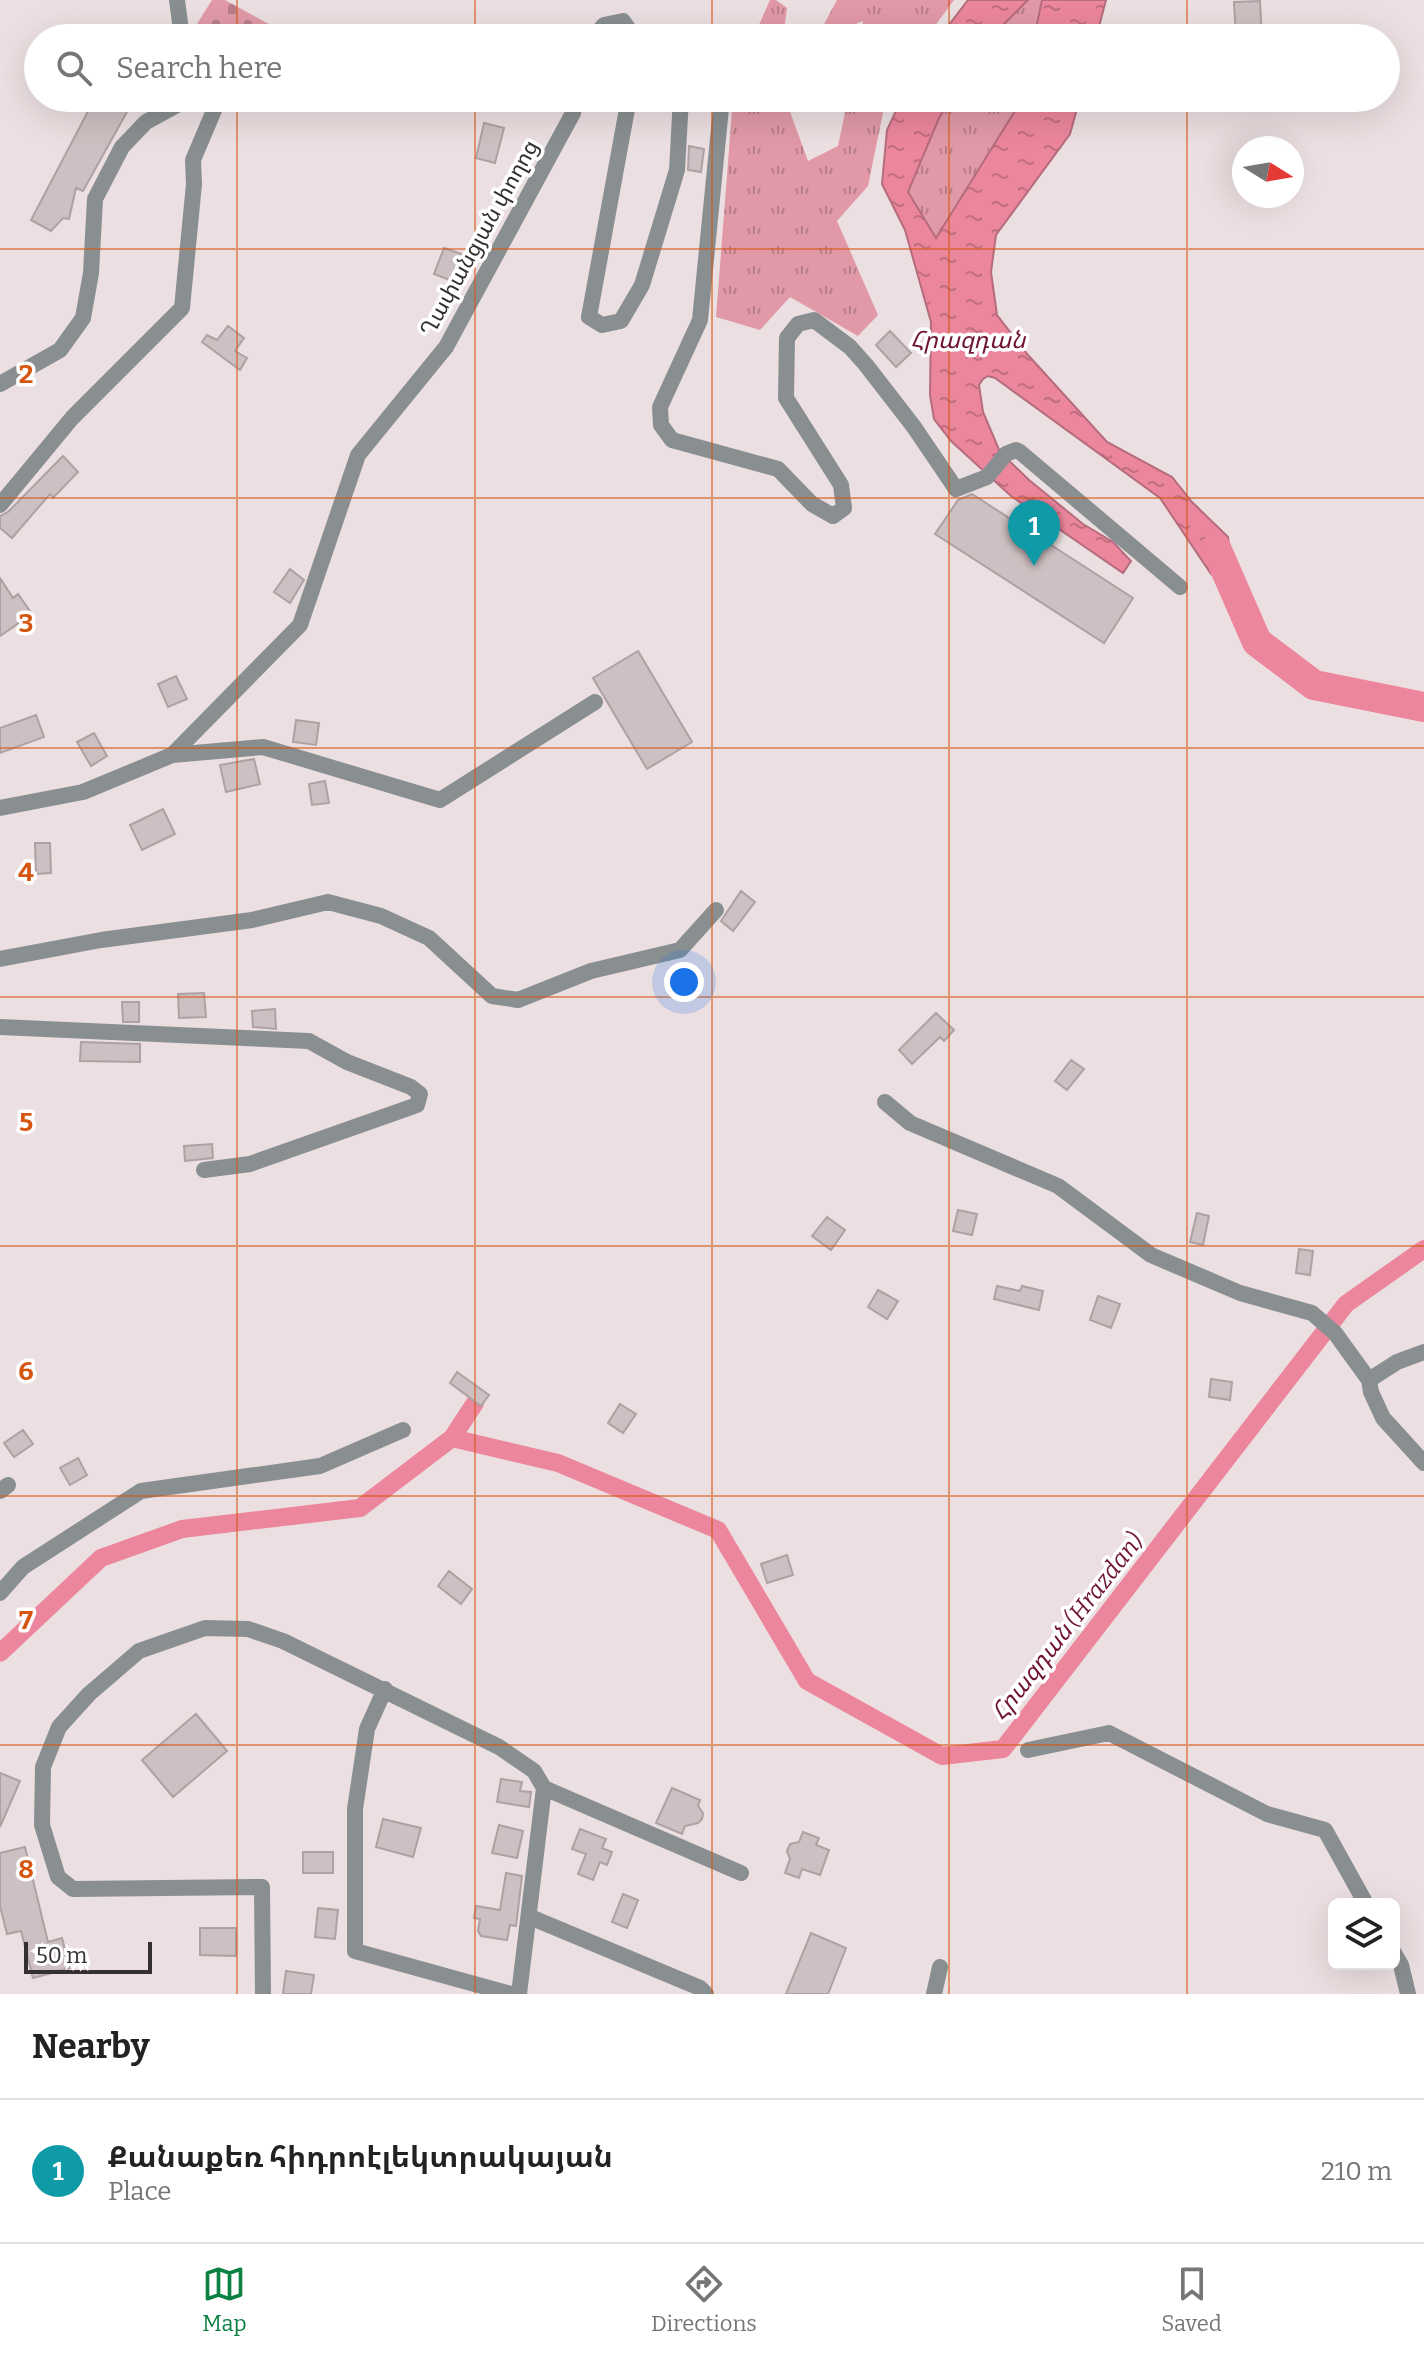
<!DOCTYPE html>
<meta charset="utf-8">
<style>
:root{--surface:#fff;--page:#f6f6f6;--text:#222;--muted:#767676;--line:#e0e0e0;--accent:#0b8043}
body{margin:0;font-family:Bitter,"Noto Sans Armenian",serif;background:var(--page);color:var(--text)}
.controls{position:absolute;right:24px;bottom:24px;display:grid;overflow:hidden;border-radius:12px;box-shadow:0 8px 32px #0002}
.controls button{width:72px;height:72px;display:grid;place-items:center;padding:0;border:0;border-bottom:2px solid var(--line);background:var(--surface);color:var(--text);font:40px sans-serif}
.compass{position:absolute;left:1232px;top:136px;width:72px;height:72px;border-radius:50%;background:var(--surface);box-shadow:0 8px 32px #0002;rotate:101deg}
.scale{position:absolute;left:24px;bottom:20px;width:128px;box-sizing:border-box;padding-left:8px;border:4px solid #342f30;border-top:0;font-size:22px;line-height:28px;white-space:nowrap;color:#342f30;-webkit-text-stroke:6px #fff;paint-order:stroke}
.you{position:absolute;left:684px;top:982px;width:28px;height:28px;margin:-20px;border:6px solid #fff;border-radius:50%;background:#1a73e8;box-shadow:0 0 0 12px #1a73e833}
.badge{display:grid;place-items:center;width:52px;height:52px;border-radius:50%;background:var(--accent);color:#fff;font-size:26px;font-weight:700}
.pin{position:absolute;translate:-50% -66px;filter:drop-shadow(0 2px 4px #0008)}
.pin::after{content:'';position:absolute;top:42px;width:28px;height:24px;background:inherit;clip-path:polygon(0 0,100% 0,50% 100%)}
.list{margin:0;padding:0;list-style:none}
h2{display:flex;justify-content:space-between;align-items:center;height:104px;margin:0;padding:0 32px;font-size:34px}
h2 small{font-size:26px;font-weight:400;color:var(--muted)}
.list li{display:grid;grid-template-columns:52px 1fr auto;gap:24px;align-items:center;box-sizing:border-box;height:144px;padding:0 32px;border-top:2px solid var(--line)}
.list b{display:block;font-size:30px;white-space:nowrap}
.list p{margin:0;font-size:26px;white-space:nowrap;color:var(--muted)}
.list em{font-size:26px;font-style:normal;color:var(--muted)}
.icon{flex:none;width:44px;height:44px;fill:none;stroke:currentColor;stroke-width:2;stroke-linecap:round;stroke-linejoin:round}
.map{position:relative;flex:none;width:1424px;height:1994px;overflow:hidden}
.search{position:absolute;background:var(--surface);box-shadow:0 8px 32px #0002;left:24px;right:24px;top:24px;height:88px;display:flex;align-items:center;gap:20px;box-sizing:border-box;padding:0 28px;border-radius:44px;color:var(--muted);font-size:30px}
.sheet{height:248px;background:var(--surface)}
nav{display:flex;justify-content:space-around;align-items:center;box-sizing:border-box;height:112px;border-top:2px solid var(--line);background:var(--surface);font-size:22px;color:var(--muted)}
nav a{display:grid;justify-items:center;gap:4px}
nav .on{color:var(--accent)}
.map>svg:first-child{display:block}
</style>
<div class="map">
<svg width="1424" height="1994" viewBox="0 0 1424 1994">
<defs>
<pattern id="grass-tufts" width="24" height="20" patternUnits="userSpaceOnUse" patternTransform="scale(2)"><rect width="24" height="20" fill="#e199a7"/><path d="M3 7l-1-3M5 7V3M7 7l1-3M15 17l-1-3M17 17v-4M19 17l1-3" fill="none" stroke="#b77d88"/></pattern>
<pattern id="cemetery-stones" width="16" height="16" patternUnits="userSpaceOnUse" patternTransform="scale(2)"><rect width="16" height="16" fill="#e199a7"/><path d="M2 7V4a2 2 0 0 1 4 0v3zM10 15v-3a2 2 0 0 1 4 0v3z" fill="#b77d88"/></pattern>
<pattern id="water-ripples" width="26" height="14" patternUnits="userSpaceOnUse" patternTransform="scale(2)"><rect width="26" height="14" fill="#ec869c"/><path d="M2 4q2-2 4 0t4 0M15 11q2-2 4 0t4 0" fill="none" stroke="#c06e80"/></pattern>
</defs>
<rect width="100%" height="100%" fill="#ecdfe1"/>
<path fill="url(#grass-tufts)" d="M770,0H776L787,8L783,38H753Z
M837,0H954L926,38H861L863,21L830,35L823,26Z
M1028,0H1042L1034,38H990Z
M733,98H785L808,161L838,146L848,98H886L868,186L837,221L878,315L858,336L790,297L760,330L716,317Z
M951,98H1020L1018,106L936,239L908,192L939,118Z"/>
<path fill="url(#cemetery-stones)" d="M212,0H225L276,28L271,38H194L192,32Z"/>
<path fill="url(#water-ripples)" stroke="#b56c7c" stroke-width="2" d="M968,0H1028L990,38H939Z
M1042,0H1106L1096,38H1034Z
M902,98H951L939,118L908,192L936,238L1018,106L1020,98H1080L1070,134L996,235L991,272L997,315L1028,355L1107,442L1172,477L1192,502L1228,537L1234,586L1211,574L1160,498L995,378L988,376L983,379L979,385L983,412L1000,452L1029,480L1083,524L1113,542L1131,561L1123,573L1011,496L951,441L934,419L930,395L931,322L905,230L882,184L887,130Z"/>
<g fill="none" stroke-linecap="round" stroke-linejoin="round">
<path stroke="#ec869c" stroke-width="18" d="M452,1438L558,1463L718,1530L807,1681L942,1756L1003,1749L1346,1304L1424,1249
M0,1653L101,1558L182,1529L360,1508L452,1438L475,1403"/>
<path stroke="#ec869c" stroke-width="30" d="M1216,548L1257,642L1314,685L1424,707"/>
</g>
<path fill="#cdc0c2" stroke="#aea1a3" stroke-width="2" d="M1260,1L1262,38H1236L1234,2Z
M95,98H106L128,110L83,191L76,188L69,219L63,218L51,231L31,220Z
M484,123L504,128L495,163L476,158Z
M689,146L704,149L701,172L688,170Z
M444,248L462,254L452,281L434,274Z
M228,326L244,338L235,351L247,358L240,370L202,342L207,335L217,340Z
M890,331L911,353L896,367L876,345Z
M63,456L78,472L53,498L50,494L12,538L0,528V516L8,512Z
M972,494L1133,598L1104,643L935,534L958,500Z
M290,569L304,580L290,603L274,592Z
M0,578L13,598L18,594L32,614L0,636Z
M638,651L692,742L647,769L593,678Z
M176,676L187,699L168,707L158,684Z
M36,715L44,737L0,753V728Z
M296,720L319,723L316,745L293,742Z
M94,733L107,756L91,766L77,742Z
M254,759L260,784L226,792L220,765Z
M325,781L329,803L312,805L309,784Z
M163,809L175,834L142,850L130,825Z
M35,843H50L51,873L36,874Z
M741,891L755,902L733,931L721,921Z
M204,993L206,1017L179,1018L178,994Z
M122,1002H139V1022H123Z
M275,1009L276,1029L253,1027L252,1011Z
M936,1013L954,1030L944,1041L940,1037L912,1064L899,1050Z
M81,1042L140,1044V1062L80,1061Z
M1071,1060L1084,1069L1067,1090L1055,1081Z
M212,1144L213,1158L185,1161L184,1146Z
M958,1210L977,1214L972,1235L953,1231Z
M1197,1213L1209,1216L1203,1245L1190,1242Z
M827,1217L845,1230L831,1250L812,1236Z
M1299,1249L1313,1251L1310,1275L1296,1273Z
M997,1286L1020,1291L1022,1286L1043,1291L1039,1310L994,1299Z
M878,1290L898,1301L887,1319L868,1307Z
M1098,1296L1120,1304L1111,1328L1090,1320Z
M457,1372L489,1395L481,1406L450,1383Z
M1211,1379L1232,1382L1230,1400L1209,1397Z
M620,1404L636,1414L623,1433L608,1423Z
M23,1430L33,1444L14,1457L4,1443Z
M78,1458L87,1475L70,1485L60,1468Z
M787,1555L793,1575L767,1583L761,1564Z
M449,1571L472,1589L461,1604L438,1586Z
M196,1714L227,1751L173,1797L142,1760Z
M0,1773L20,1781L0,1827Z
M501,1779L522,1782L520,1791L531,1792L529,1807L497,1802Z
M672,1788L700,1800L698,1806L703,1813L702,1819L698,1823L685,1826L682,1834L656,1823Z
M383,1819L421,1828L413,1857L376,1847Z
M499,1825L523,1831L517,1858L492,1853Z
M580,1829L606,1839L602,1848L612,1852L607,1865L600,1862L593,1880L578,1874L586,1854L572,1849Z
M803,1832L819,1838L816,1845L829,1850L820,1875L802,1869L799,1878L785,1873L790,1859L787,1851L790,1844L799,1842Z
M25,1847L48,1942L62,1938L70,1968L33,1978L21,1931L7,1934L0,1906V1853Z
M303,1852H333V1873H303Z
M506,1873L522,1876L516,1926L510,1925L507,1940L481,1936L478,1931L480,1919L474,1918L476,1906L500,1910Z
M623,1894L638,1900L627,1928L612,1922Z
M318,1908L338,1910L335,1939L315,1937Z
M200,1928H236V1956L200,1955Z
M811,1933L846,1948L828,1994H786Z
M286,1971L314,1975L311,1994H283Z"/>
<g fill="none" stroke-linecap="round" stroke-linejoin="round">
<path stroke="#898f90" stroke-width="16" d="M177,0L182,38
M593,38L604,25L623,21L635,38
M629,98L589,317L602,325L621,321L642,285L677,170L681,98
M722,98L700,320L660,407L661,425L672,440L778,469L812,504L833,516L844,508L841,485L786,398L787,338L798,324L814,320L850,347L866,365L914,427L956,489L987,477L1006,454L1016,450L1020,452L1180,587
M0,384L60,350L83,318L91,273L95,199L122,147L146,122L177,105
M0,505L72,418L182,308L194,184L193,160L215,108L210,98
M172,755L263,747L440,800L595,702
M0,808L83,792L172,755L300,625L358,455L446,347L573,113L577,98
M0,959L101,940L252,920L328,902L381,916L429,938L492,996L518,1000L591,971L680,950L716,910
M0,1027L309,1041L347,1062L411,1087L420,1094L417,1105L250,1164L204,1170
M885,1102L910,1123L1058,1186L1151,1255L1240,1293L1312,1313L1335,1333L1369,1380L1371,1392L1383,1418L1424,1463
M1369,1380L1397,1362L1424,1352
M0,1491L8,1485
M0,1593L23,1567L141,1491L320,1466L403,1430
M385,1689L367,1729L355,1809V1951L511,1994
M1028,1750L1109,1733L1267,1814L1325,1830L1366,1904
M544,1788L741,1873
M530,1917L700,1988L706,1994
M1394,1953L1401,1965L1408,1994
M263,1994L262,1887L73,1889L58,1877L42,1825L43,1767L59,1727L89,1694L139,1651L205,1628L248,1629L283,1641L499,1747L534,1771L544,1788L519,1994
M934,1994L940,1967"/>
</g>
<path fill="none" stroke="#d65510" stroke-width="2" stroke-opacity="0.55" d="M237,0V38M475,0V38M712,0V38M949,0V38M1187,0V38M237,98V1994M475,98V1994M712,98V1994M949,98V1994M1187,98V1994M0,249H1424M0,498H1424M0,748H1424M0,997H1424M0,1246H1424M0,1496H1424M0,1745H1424"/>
<g text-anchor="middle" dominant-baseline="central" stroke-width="7" stroke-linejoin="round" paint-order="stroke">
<g font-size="22" fill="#342f30" stroke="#fff">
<text transform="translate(479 238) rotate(-61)">Ղափանցյան փողոց</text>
</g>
<g font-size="24" font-style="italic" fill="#6f1432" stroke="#fff">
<text x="968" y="340">Հրազդան</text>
<text transform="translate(1067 1627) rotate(-52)">Հրազդան (Hrazdan)</text>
</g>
</g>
<g font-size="26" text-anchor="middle" font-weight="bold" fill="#d65510" stroke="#fff" stroke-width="7" stroke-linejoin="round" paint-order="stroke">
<text x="26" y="383">2</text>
<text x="26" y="632">3</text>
<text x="26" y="881">4</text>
<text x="26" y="1131">5</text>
<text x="26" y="1380">6</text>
<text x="26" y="1629">7</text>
<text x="26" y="1878">8</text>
</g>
</svg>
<div class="controls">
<button><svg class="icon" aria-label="layers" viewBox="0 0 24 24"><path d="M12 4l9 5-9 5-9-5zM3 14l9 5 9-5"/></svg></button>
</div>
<svg class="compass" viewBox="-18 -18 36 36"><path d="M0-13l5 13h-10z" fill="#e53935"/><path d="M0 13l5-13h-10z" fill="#767676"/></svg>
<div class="scale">50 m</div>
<div class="you"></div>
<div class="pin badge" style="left:1034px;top:566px;background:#0f9aa8">1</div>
<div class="search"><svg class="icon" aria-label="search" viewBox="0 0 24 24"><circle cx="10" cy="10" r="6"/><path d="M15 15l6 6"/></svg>Search here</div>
</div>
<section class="sheet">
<h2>Nearby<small></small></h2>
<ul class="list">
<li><span class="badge" style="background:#0f9aa8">1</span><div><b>Քանաքեռ հիդրոէլեկտրակայան</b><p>Place</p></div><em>210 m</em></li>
</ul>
</section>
<nav>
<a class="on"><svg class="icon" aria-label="map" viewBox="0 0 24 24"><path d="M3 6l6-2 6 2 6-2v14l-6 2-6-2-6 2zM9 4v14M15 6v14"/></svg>Map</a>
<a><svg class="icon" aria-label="directions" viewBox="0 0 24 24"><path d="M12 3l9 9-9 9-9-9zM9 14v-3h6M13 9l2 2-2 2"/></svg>Directions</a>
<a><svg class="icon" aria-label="saved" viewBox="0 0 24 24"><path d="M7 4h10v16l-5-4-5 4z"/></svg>Saved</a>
</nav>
